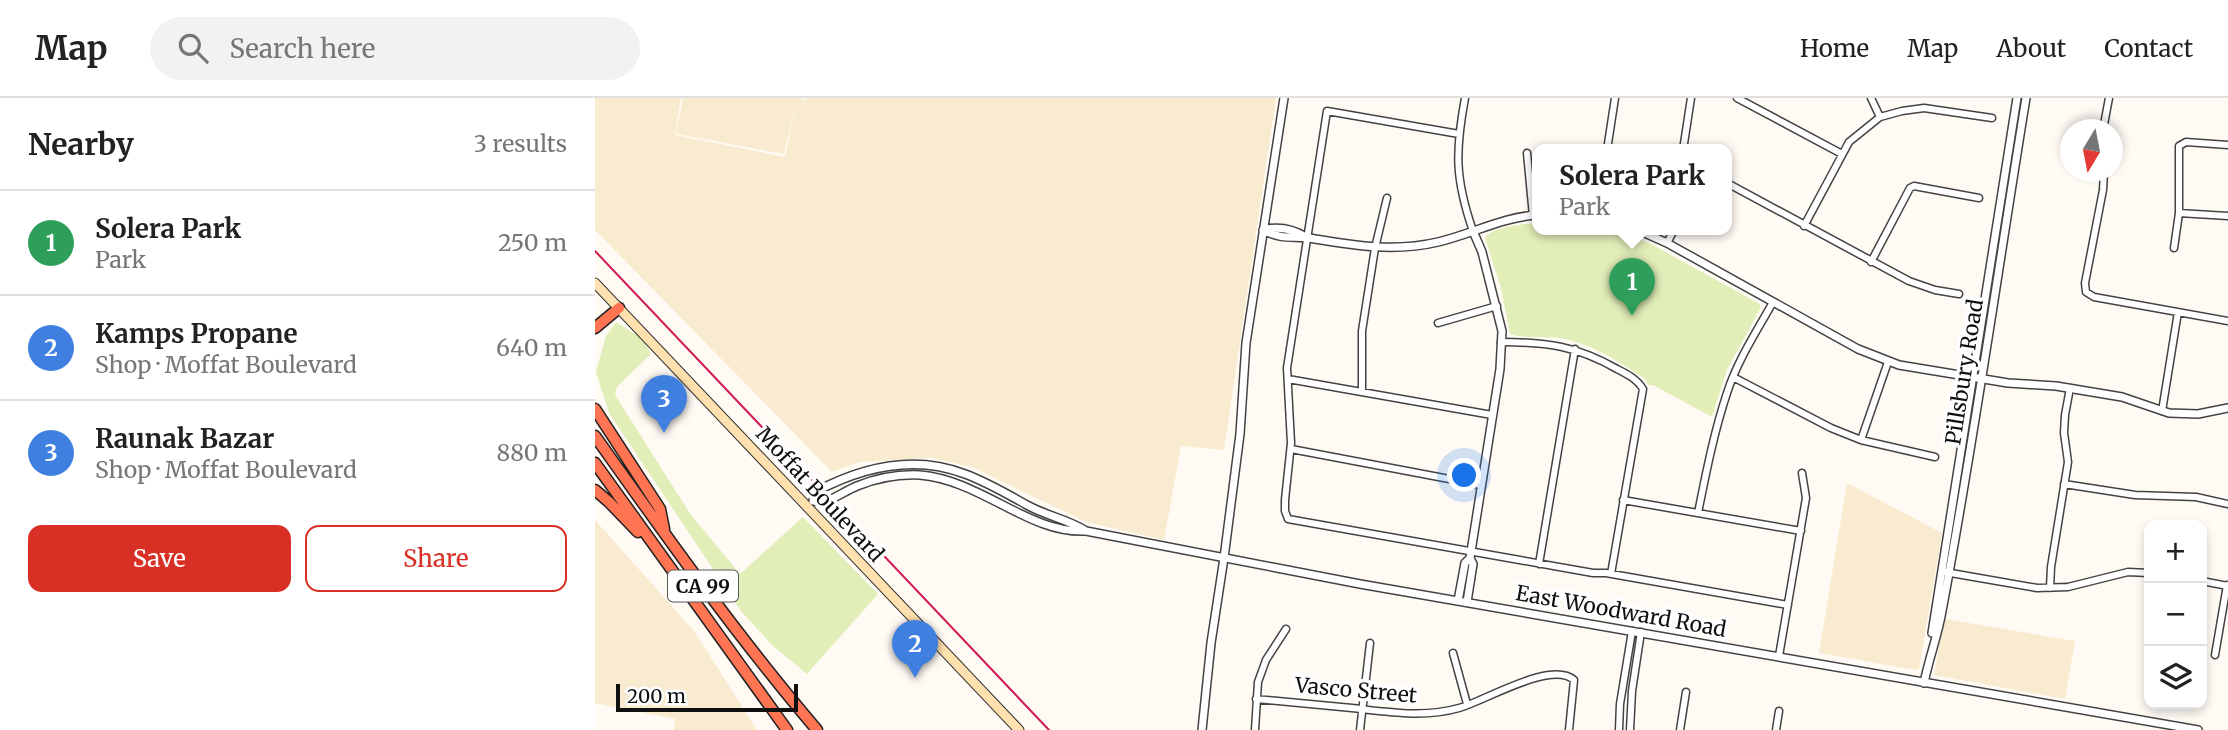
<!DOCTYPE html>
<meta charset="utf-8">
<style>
:root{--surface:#fff;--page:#f2f2f2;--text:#222;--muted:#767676;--line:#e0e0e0;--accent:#d93025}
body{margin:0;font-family:Merriweather,serif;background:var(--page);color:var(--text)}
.controls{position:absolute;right:21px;bottom:21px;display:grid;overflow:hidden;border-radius:14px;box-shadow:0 4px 10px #0003}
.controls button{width:63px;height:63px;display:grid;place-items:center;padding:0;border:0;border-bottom:2px solid var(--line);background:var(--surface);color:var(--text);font:35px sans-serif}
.compass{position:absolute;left:1465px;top:21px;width:63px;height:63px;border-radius:50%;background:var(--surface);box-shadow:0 4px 10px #0003;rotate:190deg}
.scale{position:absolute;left:21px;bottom:18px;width:182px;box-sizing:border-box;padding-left:7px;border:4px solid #101010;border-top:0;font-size:19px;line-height:24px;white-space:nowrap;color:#101010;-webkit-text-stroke:5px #fff;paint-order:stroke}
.you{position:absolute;left:870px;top:378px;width:24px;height:24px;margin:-18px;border:5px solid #fff;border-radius:50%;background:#1a73e8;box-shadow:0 0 0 10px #1a73e833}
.badge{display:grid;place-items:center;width:46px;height:46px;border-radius:50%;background:var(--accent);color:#fff;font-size:23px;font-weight:700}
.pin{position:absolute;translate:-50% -58px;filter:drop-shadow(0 2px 4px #0008)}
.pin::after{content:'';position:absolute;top:37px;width:24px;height:21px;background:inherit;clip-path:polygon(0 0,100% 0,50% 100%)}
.popup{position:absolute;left:937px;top:46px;width:200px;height:91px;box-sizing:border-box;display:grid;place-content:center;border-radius:14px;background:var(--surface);filter:drop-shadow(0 2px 5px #0005);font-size:23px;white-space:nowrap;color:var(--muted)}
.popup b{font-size:26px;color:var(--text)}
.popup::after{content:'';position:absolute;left:50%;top:100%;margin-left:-14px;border:14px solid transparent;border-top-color:var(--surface)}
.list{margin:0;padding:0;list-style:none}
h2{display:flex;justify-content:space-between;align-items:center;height:91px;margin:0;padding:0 28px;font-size:30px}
h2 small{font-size:23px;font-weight:400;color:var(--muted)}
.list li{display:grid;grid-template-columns:46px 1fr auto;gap:21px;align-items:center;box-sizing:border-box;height:105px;padding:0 28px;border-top:2px solid var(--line)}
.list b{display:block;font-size:26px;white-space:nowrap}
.list p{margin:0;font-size:23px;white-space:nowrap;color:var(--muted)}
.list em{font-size:23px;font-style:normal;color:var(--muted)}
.actions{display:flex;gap:14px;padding:21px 28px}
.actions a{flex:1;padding:16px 0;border:2px solid var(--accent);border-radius:14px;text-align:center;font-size:24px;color:var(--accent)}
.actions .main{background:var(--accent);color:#fff}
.icon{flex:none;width:38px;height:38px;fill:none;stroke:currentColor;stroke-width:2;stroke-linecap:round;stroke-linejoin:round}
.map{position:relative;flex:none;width:1633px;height:632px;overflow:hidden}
header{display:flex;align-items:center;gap:42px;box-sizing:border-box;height:98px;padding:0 35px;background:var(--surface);border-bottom:2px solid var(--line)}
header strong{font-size:33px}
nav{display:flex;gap:38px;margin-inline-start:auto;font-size:24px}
.search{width:490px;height:63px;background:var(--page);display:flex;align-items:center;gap:18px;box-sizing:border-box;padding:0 24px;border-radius:38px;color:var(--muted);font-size:26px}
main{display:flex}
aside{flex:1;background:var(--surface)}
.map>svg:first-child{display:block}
</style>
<header>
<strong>Map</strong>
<div class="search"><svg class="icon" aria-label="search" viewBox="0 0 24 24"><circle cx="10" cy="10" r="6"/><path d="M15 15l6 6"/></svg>Search here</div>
<nav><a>Home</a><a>Map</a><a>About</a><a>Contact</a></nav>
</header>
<main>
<aside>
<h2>Nearby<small>3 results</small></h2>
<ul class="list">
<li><span class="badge" style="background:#2e9e5b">1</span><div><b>Solera Park</b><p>Park</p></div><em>250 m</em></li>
<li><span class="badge" style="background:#3f7fe0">2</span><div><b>Kamps Propane</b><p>Shop · Moffat Boulevard</p></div><em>640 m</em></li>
<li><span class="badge" style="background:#3f7fe0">3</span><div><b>Raunak Bazar</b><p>Shop · Moffat Boulevard</p></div><em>880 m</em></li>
</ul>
<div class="actions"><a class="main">Save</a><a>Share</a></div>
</aside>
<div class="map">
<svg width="1633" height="632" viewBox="0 0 1633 632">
<rect width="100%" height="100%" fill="#fffaf4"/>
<path fill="#f9ebd0" d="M0,0H86L80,37L190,59L202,2L189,56L81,36L88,0H205L211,2V0H681L629,352L586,348L569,442L491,424L377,369L336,360L265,364L237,374L0,132Z
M1252,385L1347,435L1324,571L1320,572L1224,555Z
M0,422L99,533L162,632H79L80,621L0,605Z
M1350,521L1480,543L1470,601L1339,577L1348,524Z"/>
<path fill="#e2eeb8" d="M940,125H942V132H1018L1032,136L1056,146L1165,206V211L1132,272L1117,319L1058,287H1053L1050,281C1023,263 997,246 965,240C949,238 930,241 915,236L906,190L890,140C899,128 925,127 940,125Z
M21,224L48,241L56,256L22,289L20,297L96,417L145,476L208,419L283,496L212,576L177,547L146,513L14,315L1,274L11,238Z"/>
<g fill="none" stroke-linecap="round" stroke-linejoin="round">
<defs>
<path id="minor" d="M870,0C860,54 860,81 878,133
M1142,0L1247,56
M1285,19L1307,13L1329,10L1397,20
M1508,32L1514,0
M864,36L732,13L692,270L696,345L690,402V413L693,421L998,475H1011L1193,507
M1012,52L1020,0
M1088,52L1096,0
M932,55L938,118
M1509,74L1508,92L1490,185L1491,194L1499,199L1633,223
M1132,85L1314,183L1340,192L1364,196
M1584,115L1633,118
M1209,128L1254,44L1285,19L1276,0
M1072,145L1079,132
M1579,150L1584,115V48L1591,44L1633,47
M1276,164L1315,90L1319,88L1384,100
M843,225L902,208
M906,244C952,244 982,248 1022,271C1032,276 1042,281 1048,291L1016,476
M1138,279L1236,330L1266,342L1293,264
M693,281L897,317
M767,293V233L780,150L792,100
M1567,313L1583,214
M1266,342L1340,359
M696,351L886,387
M1469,386L1540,397L1601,399L1633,406
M1028,402L1206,433
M1103,415C1111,375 1119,334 1132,295C1142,263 1162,233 1178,204
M944,466L980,251
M1350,474L1442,490L1473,489L1533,474L1554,475
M1607,483L1633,488
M1455,490L1456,469L1473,364L1469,335L1470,317L1475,290
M858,555L872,606
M1620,557L1632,487
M1184,558L1211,400L1207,375
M661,601C693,604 725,607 757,610C793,614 829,620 864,610C890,603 956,562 979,582L974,632
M660,632L663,584L671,562L691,531
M765,632L775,545
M1024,632L1025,606L1037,533
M1035,632L1037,593L1046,534
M1085,632L1091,594
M1181,632L1184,613"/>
<path id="tertiary" d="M668,132C689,143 699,137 720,141C762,148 801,154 843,144C877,136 908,119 942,117
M668,132C683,128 698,131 711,139
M1043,132L1072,145L1263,251L1304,267L1413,285L1461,288L1527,299L1574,315L1603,316L1633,310
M218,403C222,403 225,405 229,404C235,403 254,391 262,388C282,380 305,376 325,377C386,382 434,436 491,433L765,486L1603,632
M218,403L220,394C267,369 318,356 370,376C392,384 412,396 432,407C451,418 473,421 491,433
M863,503L870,465L875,460L905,271L907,233L887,154L878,133
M872,504L878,466L875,460
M1337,535L1422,0
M1329,585C1334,560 1343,537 1347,513C1379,343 1403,171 1431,0
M607,632L616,545L629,460L645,336L651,245L689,0"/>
<path id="secondary" d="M0,185L424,632"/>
<path id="motorway" d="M0,230L24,210
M0,311L65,411L69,431
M0,338C71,438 142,538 222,632
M0,365L192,632
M0,392L14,404L43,434"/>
</defs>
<use href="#minor" stroke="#434343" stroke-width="9"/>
<use href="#tertiary" stroke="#434343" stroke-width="10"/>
<use href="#secondary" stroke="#323232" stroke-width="11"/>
<use href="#motorway" stroke="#212121" stroke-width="13"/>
<use href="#minor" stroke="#fff" stroke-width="6"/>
<use href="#tertiary" stroke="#fff" stroke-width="7"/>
<use href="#secondary" stroke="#ffe1af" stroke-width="9"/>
<use href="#motorway" stroke="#ff7452" stroke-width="10"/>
<path stroke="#cf1951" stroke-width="2" d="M0,153L454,632"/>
</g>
<g text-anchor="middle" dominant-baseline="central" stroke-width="7" stroke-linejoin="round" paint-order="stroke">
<rect fill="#fff" stroke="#585858" stroke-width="2" x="73" y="472.5" width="70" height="31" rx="5"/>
<g font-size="19" font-weight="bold" fill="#101010">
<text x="108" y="488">CA 99</text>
</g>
<g font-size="21" fill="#101010" stroke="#fff">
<text transform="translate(1369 274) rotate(-81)">Pillsbury Road</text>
<text transform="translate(225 396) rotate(47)">Moffat Boulevard</text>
<text transform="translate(1026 513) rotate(10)">East Woodward Road</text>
<text transform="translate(761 592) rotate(5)">Vasco Street</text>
</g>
</g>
</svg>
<div class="controls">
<button>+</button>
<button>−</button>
<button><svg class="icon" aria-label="layers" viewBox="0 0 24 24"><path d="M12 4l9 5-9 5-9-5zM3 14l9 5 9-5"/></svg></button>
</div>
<svg class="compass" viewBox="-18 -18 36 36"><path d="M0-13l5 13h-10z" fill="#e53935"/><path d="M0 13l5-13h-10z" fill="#767676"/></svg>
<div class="scale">200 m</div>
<div class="you"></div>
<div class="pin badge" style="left:1037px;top:218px;background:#2e9e5b">1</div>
<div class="popup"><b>Solera Park</b>Park</div>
<div class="pin badge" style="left:320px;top:580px;background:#3f7fe0">2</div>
<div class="pin badge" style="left:69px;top:335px;background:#3f7fe0">3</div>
</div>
</main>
